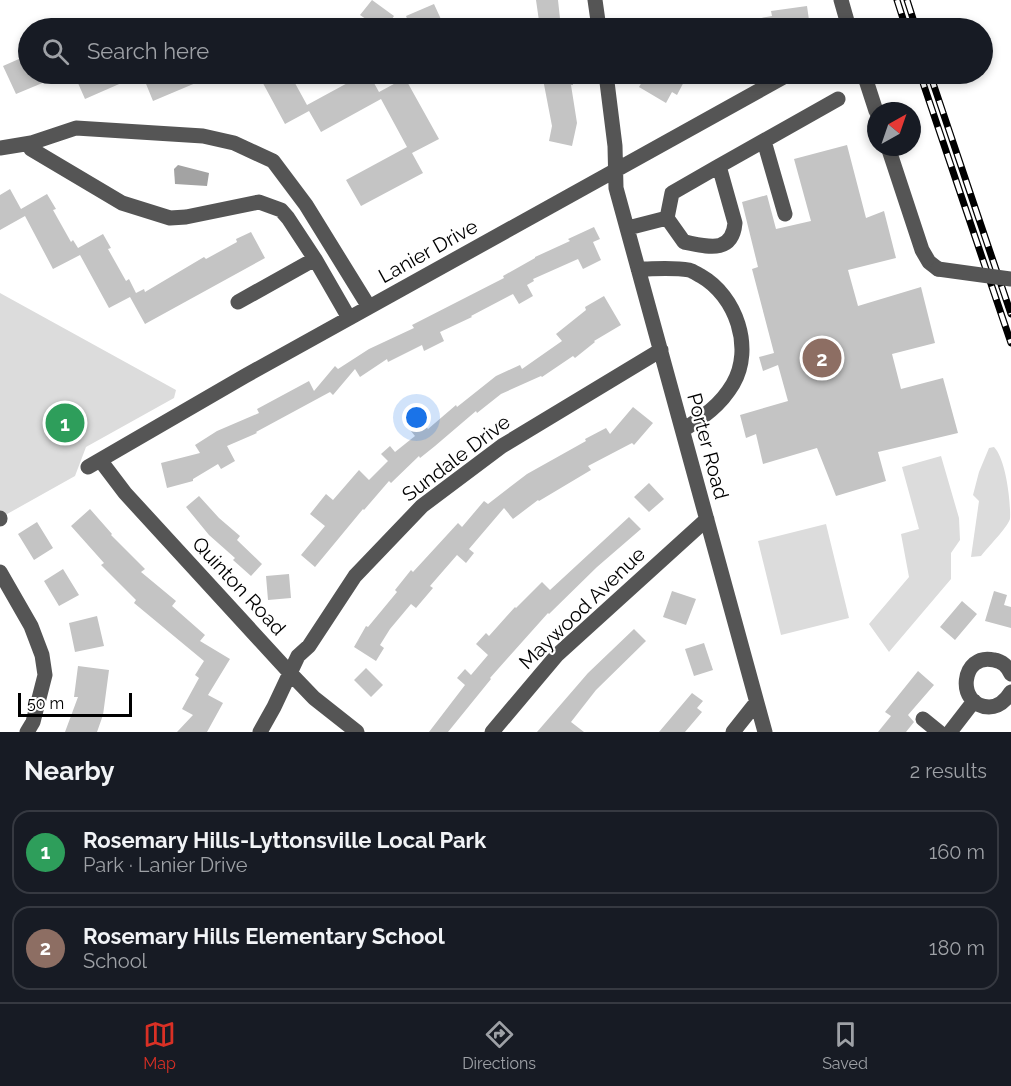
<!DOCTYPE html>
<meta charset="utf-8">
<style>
:root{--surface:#171b24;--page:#20242c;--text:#f1f3f6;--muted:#9ea1a6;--line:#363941;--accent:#d93025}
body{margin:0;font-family:Raleway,sans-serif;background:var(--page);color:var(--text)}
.compass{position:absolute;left:867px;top:102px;width:54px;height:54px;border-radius:50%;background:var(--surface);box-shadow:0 3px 9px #0003;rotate:40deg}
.scale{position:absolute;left:18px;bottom:15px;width:114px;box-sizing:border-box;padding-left:6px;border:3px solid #000;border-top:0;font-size:16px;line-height:21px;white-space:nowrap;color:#000;-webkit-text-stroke:4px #fff;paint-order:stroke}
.you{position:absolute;left:417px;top:418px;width:21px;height:21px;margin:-15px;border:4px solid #fff;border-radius:50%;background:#1a73e8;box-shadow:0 0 0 9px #1a73e833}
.badge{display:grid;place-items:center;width:39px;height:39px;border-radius:50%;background:var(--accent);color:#fff;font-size:20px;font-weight:700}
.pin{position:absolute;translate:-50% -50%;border:3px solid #fff;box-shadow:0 2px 6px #0006}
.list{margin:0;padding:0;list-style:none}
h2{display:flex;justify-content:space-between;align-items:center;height:78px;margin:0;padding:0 24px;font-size:26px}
h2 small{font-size:20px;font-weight:400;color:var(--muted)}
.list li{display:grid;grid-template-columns:39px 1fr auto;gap:18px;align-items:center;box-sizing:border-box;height:84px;margin:0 12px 12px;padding:0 12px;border:2px solid var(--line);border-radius:18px}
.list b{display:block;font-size:22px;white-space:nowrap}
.list p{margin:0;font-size:20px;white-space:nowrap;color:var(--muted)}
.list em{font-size:20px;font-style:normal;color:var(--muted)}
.icon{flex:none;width:33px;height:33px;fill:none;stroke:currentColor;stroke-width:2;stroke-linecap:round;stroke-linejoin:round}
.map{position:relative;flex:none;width:1011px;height:732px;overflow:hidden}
.search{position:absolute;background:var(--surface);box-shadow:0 3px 9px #0003;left:18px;right:18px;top:18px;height:66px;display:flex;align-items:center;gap:15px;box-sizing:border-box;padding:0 21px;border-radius:33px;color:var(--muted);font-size:22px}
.sheet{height:270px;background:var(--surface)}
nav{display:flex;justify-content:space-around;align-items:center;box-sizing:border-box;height:84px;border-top:2px solid var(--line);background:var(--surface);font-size:16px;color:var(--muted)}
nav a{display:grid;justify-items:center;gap:3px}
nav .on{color:var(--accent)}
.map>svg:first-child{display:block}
</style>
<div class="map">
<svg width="1011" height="732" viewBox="0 0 1011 732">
<rect width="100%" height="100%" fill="#fff"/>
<path fill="#dcdcdc" d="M0,293L176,390L174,398L86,447L75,476L0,518Z
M994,447C1006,459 1011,503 1010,519C1007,528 988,547 981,556L971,557L979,501L973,495L979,472L989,448Z
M941,456L959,518L960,540L951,553V579L889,652L869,624L909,577L901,534L919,529L902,467Z
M826,524L849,618L781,635L758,541Z"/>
<path fill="#a3a3a3" d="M178,165L209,173L207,186L175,184L174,169Z"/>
<path fill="#c4c4c4" d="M372,0L394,16L386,28H379L360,15Z
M536,0H558L561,28H540Z
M434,4L445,28H411L406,16Z
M807,6L810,27L797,28H739V22L772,16L771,11Z
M28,55V74H64L16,94L3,66Z
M74,74H217L153,101L142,74L85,99Z
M258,74H290L307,105L364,74H369L379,92L405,78L439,139L412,153L423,173L361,206L346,180L407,147L381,99L321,132L309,111L285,124Z
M542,74H572L573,85H571L577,123L572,146L549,141L552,126Z
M647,74H688L677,95L672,92L666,103L639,87Z
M847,145L866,218L884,211L896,258L848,270L858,306L921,287L935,343L892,354L901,389L943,378L958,433L878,452L886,481L836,496L817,448L763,464L756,434L746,438L740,415L788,401L778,365L763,371L759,357L774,353L752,269L758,267L742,202L767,195L776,229L811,221L794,159Z
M10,189L21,209L47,194L56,209L53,210L71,242L73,240L78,248L103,234L111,248L108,249L126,281L129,279L136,293L144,289L145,292L204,257L206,259L237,242L236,239L251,232L265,258L145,324L130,297L109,308L80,255L53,269L25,216L0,230V195Z
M594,227L600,239L593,242L601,260L583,269L578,259L533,279L534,281L527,285L533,296L519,304L513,294L471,316L472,317L440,332L444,341L424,351L422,345L388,362L387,359L360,377L355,369L333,395L330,392L256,432L257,433L227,446L235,461L221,469L218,464L193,479V481L167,488L161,463L200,453L195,445L217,431L259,413L257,409L309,381L314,391L335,366L338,369L369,349L414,328L412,325L504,278L503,276L535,258V257L570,241L568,239Z
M604,296L621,325L594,341L595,342L575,358L573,356L542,377L541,376L501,394L477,413L476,411L435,446L420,458L419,456L391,483L389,481L364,510L363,509L315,567L301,555L325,526L310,514L326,494L333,500L359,470L369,480L388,461L381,454L390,446L395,452L415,436L406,425L418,416L428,429L456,405L457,407L496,376L520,365L522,369L562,341L556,334L586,310L585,307Z
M633,407L653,423L634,445L632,443L588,466L591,470L539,501L538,500L513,519L504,508L469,549L474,553L466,563L457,555L430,586L433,588L416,608L411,604L390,629L380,645L384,648L376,661L354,647L366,626L368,627L397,592L395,590L411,570L413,572L458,523L462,527L484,501L488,504L527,474L586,441L585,439L606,428L610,434Z
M649,483L664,499L649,512L634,497Z
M199,496L219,518L240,536L237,540L262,564L251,576L233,560L235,558L209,535L186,507Z
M90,509L112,534L111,535L145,569L141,572L176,601L172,606L205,635L200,641L230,659L208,695L223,703L207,732H177L193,715L182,709L199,678L195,675L204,661L134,603L136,600L101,565L104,563L71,526Z
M629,517L641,529L597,567L549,614L548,613L490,678L491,679L448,732H429L465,685L457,678L465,669L471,675L488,655L476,644L486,633L489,636L515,607L516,608L542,582L550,590Z
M37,522L53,548L34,560L18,534Z
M63,569L79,595L59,606L44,581Z
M289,574L291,598L268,600L266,576Z
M672,591L696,599L686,625L663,617Z
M994,591L1007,595L1004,605L1011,607V628L985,621Z
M962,601L977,614L955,640L940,627Z
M97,616L104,646L75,652L69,623Z
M634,629L646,641L596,690L571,722L584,732H537L588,673Z
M704,643L713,670L694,676L685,649Z
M78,666L109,670L103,715L97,732H65L78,697H74Z
M366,668L383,685L371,697L354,680Z
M918,671L934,685L908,715L914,722L906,732H878L891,716L885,712Z
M692,693L703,701L697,708L702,712L685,732H659Z"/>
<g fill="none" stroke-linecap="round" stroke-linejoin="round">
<path stroke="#555" stroke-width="15" d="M595,0L599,28
M841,0L849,28
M606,74L615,146L616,188L765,732
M864,74L876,111
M764,141L785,214
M888,147L922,250L929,262L938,269
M0,148L31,143
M719,166L838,99
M628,228L667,218L684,242C706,246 732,255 735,223L719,166L672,193L667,218
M638,269C654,269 673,267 689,270C693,271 697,274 701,276C736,296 754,348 733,384C720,406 703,417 683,430
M238,302L315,259
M349,318L315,259L288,218L281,210L259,202L186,217L170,218L122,203L31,149V143L76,128L203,136L234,143L273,161L306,205L369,307
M100,460L125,493L290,673L314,698L357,732
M88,467L245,376L789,74
M0,519V518
M0,572L31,626L42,655L45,675L33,722L27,732
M1011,674C1008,667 1002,661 994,660C961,652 955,706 989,707C999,707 1006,700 1011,692
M923,719L939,732
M260,732L274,707L298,656L309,646L355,576L422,506L502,446L661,350
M492,732L557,655L707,519
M733,732L756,703
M950,732L974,701"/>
<defs>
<path id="rail" d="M897,0L906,28
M907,0L916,28
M920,74L1011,343
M930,74L1011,314"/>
</defs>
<use href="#rail" stroke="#000" stroke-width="7"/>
<use href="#rail" stroke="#fff" stroke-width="4.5" stroke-dasharray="14" stroke-linecap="butt"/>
<path stroke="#555" stroke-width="15" d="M938,269L1011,279"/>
</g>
<g text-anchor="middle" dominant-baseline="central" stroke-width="4.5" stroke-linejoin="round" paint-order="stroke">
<g font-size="20" fill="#000" stroke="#fff">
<text transform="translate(428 251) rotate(-29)">Lanier Drive</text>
<text transform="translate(708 446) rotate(75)">Porter Road</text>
<text transform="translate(456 458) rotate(-37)">Sundale Drive</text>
<text transform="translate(239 586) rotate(47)">Quinton Road</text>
<text transform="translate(582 608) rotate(-44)">Maywood Avenue</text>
</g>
</g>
</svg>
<svg class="compass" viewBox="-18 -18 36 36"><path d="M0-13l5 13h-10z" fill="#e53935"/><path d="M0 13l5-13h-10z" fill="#9ea1a6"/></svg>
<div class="scale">50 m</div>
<div class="you"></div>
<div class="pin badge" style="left:65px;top:423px;background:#2e9e5b">1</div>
<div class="pin badge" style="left:822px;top:358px;background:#8d6e63">2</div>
<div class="search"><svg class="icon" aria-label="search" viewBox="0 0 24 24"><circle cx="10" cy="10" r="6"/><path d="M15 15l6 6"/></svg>Search here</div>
</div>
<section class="sheet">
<h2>Nearby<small>2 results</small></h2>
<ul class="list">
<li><span class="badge" style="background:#2e9e5b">1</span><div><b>Rosemary Hills-Lyttonsville Local Park</b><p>Park · Lanier Drive</p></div><em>160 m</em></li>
<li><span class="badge" style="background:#8d6e63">2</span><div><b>Rosemary Hills Elementary School</b><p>School</p></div><em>180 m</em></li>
</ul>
</section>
<nav>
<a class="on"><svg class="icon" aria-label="map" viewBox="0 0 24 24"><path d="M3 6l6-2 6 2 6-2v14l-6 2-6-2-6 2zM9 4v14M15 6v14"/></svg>Map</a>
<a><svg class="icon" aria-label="directions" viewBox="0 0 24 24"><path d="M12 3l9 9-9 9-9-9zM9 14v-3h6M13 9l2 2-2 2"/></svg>Directions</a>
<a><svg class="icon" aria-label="saved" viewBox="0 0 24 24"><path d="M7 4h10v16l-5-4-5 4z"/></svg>Saved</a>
</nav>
